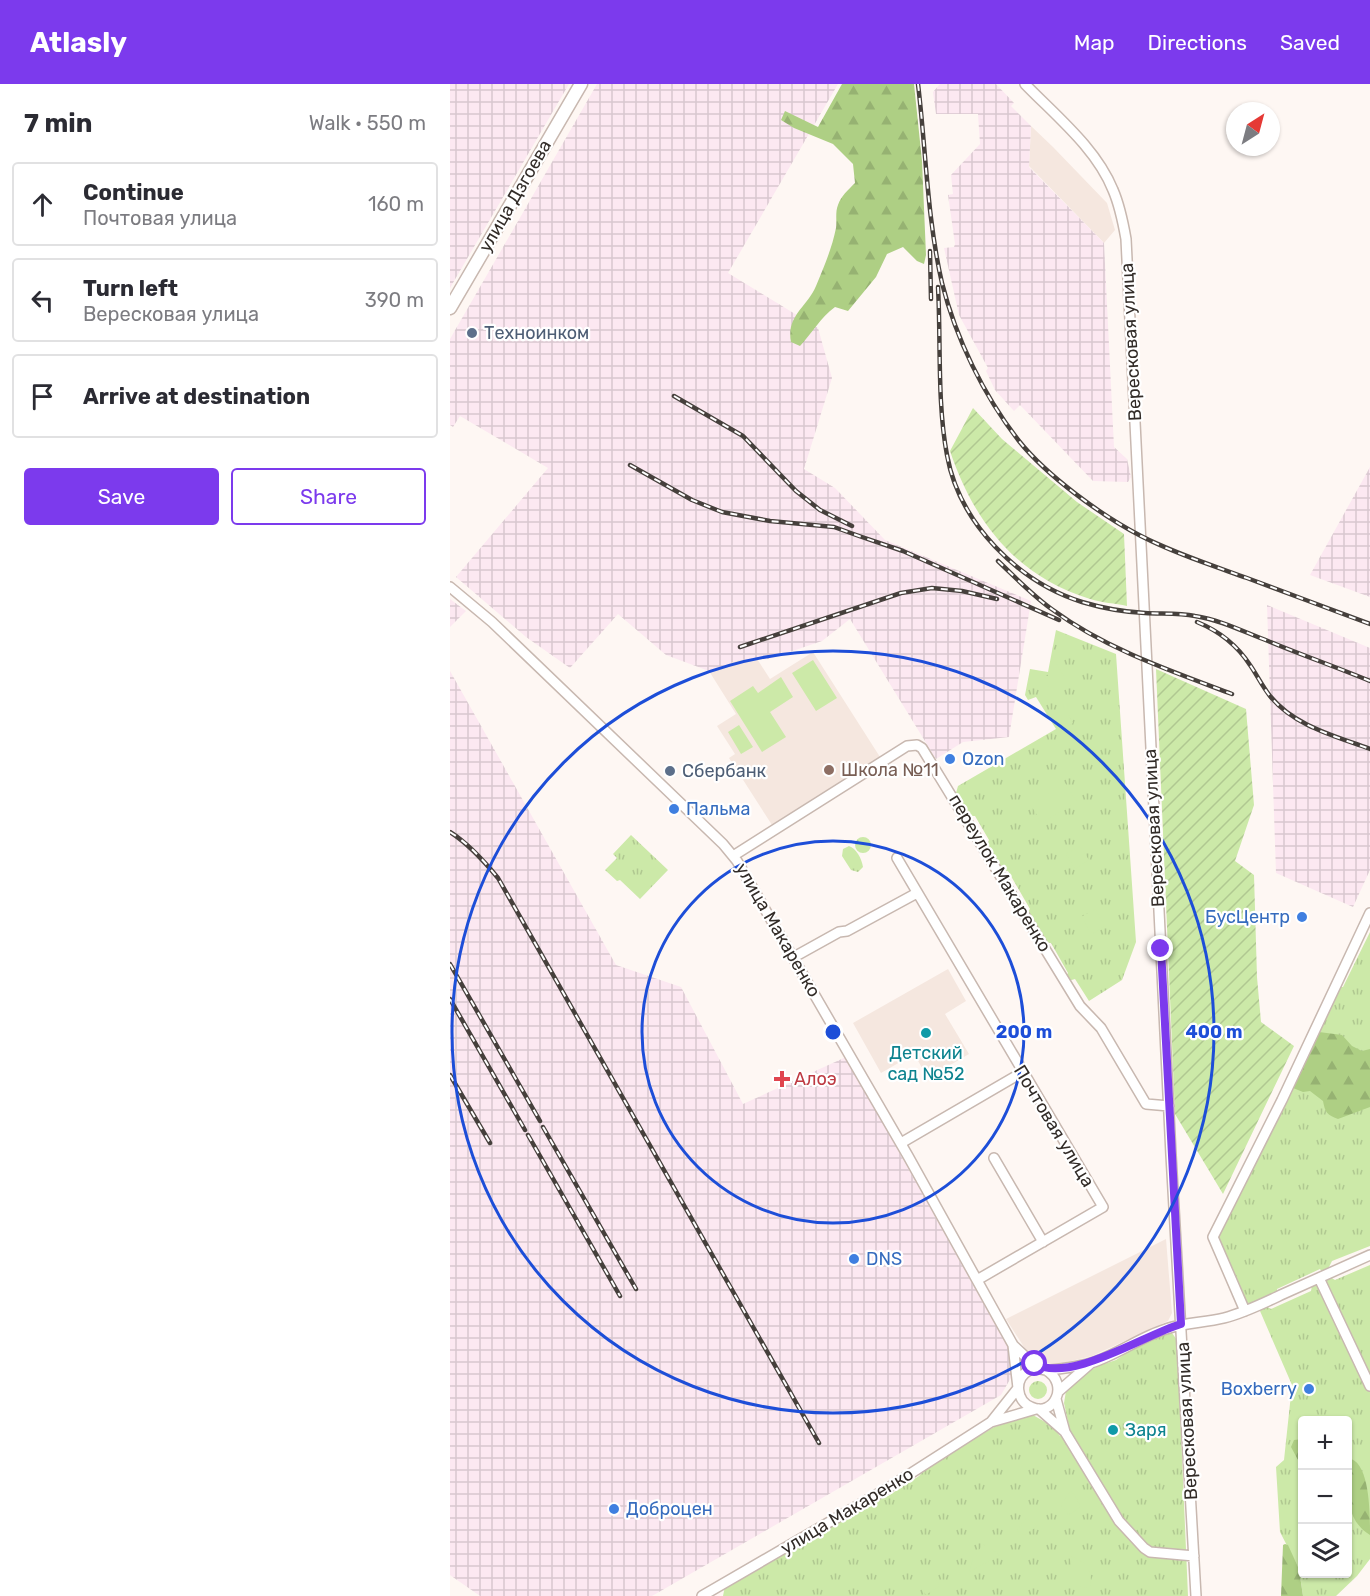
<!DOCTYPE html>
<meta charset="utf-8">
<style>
:root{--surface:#fff;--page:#f7f7f7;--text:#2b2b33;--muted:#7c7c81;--line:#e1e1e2;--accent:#7c3aed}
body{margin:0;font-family:Rubik,sans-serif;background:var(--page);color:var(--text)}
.controls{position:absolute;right:18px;bottom:18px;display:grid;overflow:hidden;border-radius:6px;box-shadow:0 2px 4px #0004}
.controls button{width:54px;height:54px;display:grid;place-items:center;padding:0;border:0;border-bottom:2px solid var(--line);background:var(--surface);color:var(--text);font:30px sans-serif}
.compass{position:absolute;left:776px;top:18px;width:54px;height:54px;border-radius:50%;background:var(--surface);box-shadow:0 2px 4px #0004;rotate:36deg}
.stop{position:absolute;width:18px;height:18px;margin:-14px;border:4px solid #7c3aed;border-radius:50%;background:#fff}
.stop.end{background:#7c3aed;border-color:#fff;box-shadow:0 2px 6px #0008}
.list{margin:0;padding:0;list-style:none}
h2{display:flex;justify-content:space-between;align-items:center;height:78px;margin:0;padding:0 24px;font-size:26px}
h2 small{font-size:20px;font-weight:400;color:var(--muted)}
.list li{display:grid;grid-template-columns:39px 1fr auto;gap:18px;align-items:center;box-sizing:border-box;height:84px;margin:0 12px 12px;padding:0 12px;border:2px solid var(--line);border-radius:6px}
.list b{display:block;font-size:22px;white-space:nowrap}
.list p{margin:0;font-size:20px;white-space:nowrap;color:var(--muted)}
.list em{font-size:20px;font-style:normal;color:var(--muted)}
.actions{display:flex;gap:12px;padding:18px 24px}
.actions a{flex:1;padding:14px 0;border:2px solid var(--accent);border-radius:6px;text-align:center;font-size:21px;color:var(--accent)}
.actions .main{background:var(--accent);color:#fff}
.icon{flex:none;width:33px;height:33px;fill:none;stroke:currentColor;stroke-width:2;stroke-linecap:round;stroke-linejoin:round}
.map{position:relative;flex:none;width:920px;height:1512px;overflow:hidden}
header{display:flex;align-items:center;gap:36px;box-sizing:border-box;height:84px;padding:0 30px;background:var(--accent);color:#fff}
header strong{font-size:28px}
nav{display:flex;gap:33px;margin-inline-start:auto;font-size:21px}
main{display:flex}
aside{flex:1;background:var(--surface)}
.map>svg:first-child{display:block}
</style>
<header>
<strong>Atlasly</strong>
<nav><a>Map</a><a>Directions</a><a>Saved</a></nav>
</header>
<main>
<aside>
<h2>7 min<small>Walk · 550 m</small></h2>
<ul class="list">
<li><svg class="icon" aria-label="ahead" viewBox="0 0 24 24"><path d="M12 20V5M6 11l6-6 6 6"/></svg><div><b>Continue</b><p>Почтовая улица</p></div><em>160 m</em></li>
<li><svg class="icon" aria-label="left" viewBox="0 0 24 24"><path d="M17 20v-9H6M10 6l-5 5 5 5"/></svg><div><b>Turn left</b><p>Вересковая улица</p></div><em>390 m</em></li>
<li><svg class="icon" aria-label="arrive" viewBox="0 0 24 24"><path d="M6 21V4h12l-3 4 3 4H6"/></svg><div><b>Arrive at destination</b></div></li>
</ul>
<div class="actions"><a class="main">Save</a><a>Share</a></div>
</aside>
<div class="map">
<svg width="920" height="1512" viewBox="0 0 920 1512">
<defs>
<pattern id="industrial-grid" width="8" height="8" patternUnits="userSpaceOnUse" patternTransform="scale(1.5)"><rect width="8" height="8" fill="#fce8f1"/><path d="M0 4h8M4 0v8" fill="none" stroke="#d8c7cf"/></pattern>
<pattern id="grass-tufts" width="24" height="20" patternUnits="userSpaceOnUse" patternTransform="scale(1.5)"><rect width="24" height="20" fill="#cce9a8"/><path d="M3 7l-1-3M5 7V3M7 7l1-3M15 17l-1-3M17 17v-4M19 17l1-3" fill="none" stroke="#b0c891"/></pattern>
<pattern id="forest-firs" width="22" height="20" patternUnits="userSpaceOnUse" patternTransform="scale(1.5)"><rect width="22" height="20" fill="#aecf84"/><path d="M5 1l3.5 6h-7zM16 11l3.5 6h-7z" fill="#96b272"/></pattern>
<pattern id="garden-furrows" width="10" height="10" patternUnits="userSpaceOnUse" patternTransform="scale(1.5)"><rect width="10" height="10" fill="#cce9a8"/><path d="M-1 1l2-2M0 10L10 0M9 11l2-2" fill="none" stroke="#b0c891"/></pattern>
</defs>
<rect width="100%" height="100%" fill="#fef7f3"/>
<path fill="#f5e7df" d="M581,42L603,63L657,119L665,146L654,159L579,82Z
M363,568L430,673L322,741L279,674L285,670L267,642L286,630L259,587L304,570L320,595Z
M498,885L516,917L495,930L519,970L478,994L464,970L431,989L403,939Z
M716,1155L722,1229L718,1237L642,1272L604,1281L581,1274L556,1235Z"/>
<path fill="url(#industrial-grid)" d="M0,0H119L0,204Z
M147,0H388L278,189L368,244L382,294L354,385L385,404L435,456L581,517L559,653L513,658L486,675L400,535L372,557L319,575L289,576L259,587L216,571L168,530L120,584L76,553L6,493L98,384L10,332L3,343L0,341V255Z
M490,0H546L564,19L561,22L581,42L579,83L654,159L664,363L677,375L681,393L678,398L643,397L570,321L564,327L545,306L536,287L538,284L509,231L494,164L504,163L505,160L498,111L503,110L501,91L530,60L528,30H486L483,8Z
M920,383V513L860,491Z
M0,515L16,527L0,543Z
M817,521L920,564V786L903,823L826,789Z
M0,587L166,881L231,903L293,1020L396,973L561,1269L562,1292L551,1311L202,1512H30L0,1491Z"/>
<path fill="url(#grass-tufts)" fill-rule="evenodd" d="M606,546L666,570L686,858L672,896L639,917L625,895L618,897L616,892L618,889L601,859H596L577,828L580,825L558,787H553L537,760L539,756L525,732H520L506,709L508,702L606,645L586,613L578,616L575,611L580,585L598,588Z
M181,751L218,786L190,815L170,796L167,797L155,786L167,774L163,770Z
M405 761a8 8 0 1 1 16 0a8 8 0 1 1-16 0Z
M399,762C406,764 412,775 413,783L408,788L401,786L392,772L393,765Z
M920,848V1162L882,1177L878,1185L872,1188L870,1185L827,1205V1209L800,1220L795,1217L767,1153L889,903H893Z
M920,1181V1475L907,1492L886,1512H853L849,1485L830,1448L826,1383L834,1376L842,1301L810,1227L816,1222L821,1225L861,1207L862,1201L880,1193L885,1196ZM852,1336H898V1490H852Z
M714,1249H722L727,1256L738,1512H273L275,1502L432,1412H438L469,1392L476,1384L544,1343L583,1331L602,1342L610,1352L620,1347L614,1319L616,1307L629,1293L648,1282L666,1276L687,1262Z
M579 1306a9 9 0 1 1 18 0a9 9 0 1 1-18 0Z"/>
<path fill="url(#forest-firs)" d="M392,0H464L472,77L476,171L474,180L467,177L453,163L437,170L426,193L398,227L385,223C370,234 363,248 350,262L341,258C336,232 357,223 366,202C374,183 382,164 386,144C387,137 385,128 388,121C391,112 398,106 405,99L403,80L383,60L344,44L331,36L335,27L368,43Z
M869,948L892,951L902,962L912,967L920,965V1023L888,1035C877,1031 875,1028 873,1017L860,1007L853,1008L843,1004Z
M852,1355V1380L848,1376L841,1363L844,1356Z
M898,1374C920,1377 920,1428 920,1451C893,1435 897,1400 898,1374Z
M835,1460L838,1461L849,1485L853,1512H831L833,1461Z"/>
<path fill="#cce9a8" d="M363,576L387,614L366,627L342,589Z
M607,580L615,595L599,603L578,599L580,589L598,592L600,585Z
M331,593L343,613L320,628L336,653L312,668L280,617L303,602L308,609Z
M618,630L623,639L609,648L603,639Z
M289,641L303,663L291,670L278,648Z
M615,699L627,718L592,739L580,720Z
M630,762L639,776L625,785L616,770Z
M206,782L213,789L199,804L192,797Z
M645,825L655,842L642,850L631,833Z
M620,1407L624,1410L631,1423L618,1431L611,1421Z
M576,1434L588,1442L574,1451L567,1447Z
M533,1460L550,1471L519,1488L523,1475Z
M619,1472C635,1476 644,1487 640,1504L622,1502V1484Z
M485,1493L490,1502L476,1511L470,1502Z"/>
<path fill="url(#garden-furrows)" d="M523,324L552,355L627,418L674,450L677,522C665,519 652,519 640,515C566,492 524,438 500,367Z
M706,585L796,625L804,721L785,777L804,791L807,893L811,938L844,962L773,1110L725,1030Z"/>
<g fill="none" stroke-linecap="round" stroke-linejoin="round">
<defs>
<path id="minor" d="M575,0C606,32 646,64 663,106C670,122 673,138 676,155L721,1071L746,1512
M0,503L42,538L273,760L287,777L458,1072L563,1261L580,1277L594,1285
M283,772L457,662L467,661L472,664L630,922L651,944L696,1020L719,1022
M447,774L653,1123L527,1196
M344,873L389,848L397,847L467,809
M451,1059L573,988
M544,1074L593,1158
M869,1194L920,1302
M795,1227L763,1153L832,1016L920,829
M596,1286C620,1300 604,1334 581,1323C566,1317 564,1295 578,1287C585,1283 589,1285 596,1286C607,1286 630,1282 641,1279C667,1271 690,1253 716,1245C735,1238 754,1239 774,1234C794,1229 814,1219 833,1210C862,1197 891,1184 920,1171
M609,1307L641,1279
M606,1315L615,1348
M589,1325L615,1348L669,1437L694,1464L700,1468L744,1472
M541,1338L586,1325
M252,1512L438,1404L541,1338L568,1304L563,1261"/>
<path id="major" d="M0,224L131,0"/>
</defs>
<use href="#minor" stroke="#c8b8b0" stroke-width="12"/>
<use href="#major" stroke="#c8b8b0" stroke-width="15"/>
<use href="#minor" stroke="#fff" stroke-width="9"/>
<use href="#major" stroke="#fff" stroke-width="12"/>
<defs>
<path id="rail" d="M468,0C476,66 477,134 492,199C506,255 534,312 569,357C597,392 652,432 691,452C724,469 761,481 797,494C838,509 879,525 920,540
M480,167L481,215
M488,203C491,256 487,319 497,371C509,439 568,498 632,518C652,524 674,528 695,529C712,530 729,529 745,532C771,536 794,548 818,557C852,571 886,583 920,597
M224,312L293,352L346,407L370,426L402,442
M180,381L242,416L272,428L320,437L384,443L409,452L453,467L609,536
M548,477C566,494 583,512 603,526C656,565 721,587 782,610
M747,538C769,547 787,561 800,581C807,591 812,602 820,612C844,642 885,652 920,665
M290,563L451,509L482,504L512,507L547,515
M0,748C19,760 34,777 48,794L369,1359
M0,880L90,1037
M0,915L75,1046
M0,991L40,1059
M93,1043L186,1205
M78,1051L170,1212"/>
</defs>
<use href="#rail" stroke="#46403c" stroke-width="4.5"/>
<use href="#rail" stroke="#fff" stroke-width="2" stroke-dasharray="7" stroke-linecap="butt"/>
</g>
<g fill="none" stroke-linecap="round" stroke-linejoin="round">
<path stroke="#7c3aed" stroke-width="8" d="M585,1280C621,1299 694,1251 731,1240L711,865"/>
</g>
<g fill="none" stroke="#1d4ed8" stroke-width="3">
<circle cx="383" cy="948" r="191"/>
<circle cx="383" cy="948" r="381"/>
</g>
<g fill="#5c6f8a" stroke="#fff" stroke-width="2">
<circle cx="22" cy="249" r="6"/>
<circle cx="220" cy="687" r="6"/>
</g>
<g fill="#3f7fe0" stroke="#fff" stroke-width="2">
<circle cx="500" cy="675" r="6"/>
<circle cx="224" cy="725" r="6"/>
<circle cx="852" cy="833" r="6"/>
<circle cx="404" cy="1175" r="6"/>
<circle cx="859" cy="1305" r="6"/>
<circle cx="164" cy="1425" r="6"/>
</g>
<circle fill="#8d6e63" stroke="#fff" stroke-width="2" cx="379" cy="686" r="6"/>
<g fill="#0f9aa8" stroke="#fff" stroke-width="2">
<circle cx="476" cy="949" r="6"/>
<circle cx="663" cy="1346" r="6"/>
</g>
<path fill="#e0444e" stroke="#fff" stroke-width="2" d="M329 986h6v6h6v6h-6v6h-6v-6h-6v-6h6z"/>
<g text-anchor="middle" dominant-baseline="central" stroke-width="4.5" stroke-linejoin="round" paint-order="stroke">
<g font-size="18" fill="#322c28" stroke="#fff">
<text transform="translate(65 112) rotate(-60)">улица Дзгоева</text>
<text transform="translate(681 258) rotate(-93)">Вересковая улица</text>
<text transform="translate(704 744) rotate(-93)">Вересковая улица</text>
<text transform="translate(550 789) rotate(59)">переулок Макаренко</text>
<text transform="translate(328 846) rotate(60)">улица Макаренко</text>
<text transform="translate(604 1042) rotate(59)">Почтовая улица</text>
<text transform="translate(737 1337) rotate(-93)">Вересковая улица</text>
<text transform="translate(397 1427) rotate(-31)">улица Макаренко</text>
</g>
<g font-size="18" fill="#4e5e75" stroke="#fff" text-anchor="start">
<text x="34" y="249">Техноинком</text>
<text x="232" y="687">Сбербанк</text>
</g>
<g font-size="18" fill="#366cbe" stroke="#fff" text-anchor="start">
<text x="512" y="675">Ozon</text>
<text x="236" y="725">Пальма</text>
<text x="840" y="833" text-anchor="end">БусЦентр</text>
<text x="416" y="1175">DNS</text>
<text x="847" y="1305" text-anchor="end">Boxberry</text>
<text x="176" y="1425">Доброцен</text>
</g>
<g font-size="18" fill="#785e54" stroke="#fff" text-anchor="start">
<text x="391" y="686">Школа №11</text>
</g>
<g font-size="18" fill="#0d838f" stroke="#fff">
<text x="476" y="969">Детский<tspan x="476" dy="21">сад №52</tspan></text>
<text x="675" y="1346" text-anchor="start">Заря</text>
</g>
<g font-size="18" fill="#be3a42" stroke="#fff" text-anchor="start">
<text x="344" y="995">Алоэ</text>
</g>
</g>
<circle cx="383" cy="948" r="9" fill="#1d4ed8" stroke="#fff" stroke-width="3"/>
<g font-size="18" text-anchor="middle" font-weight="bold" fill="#1d4ed8" stroke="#fff" stroke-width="4.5" stroke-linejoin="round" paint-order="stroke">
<text x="574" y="954">200 m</text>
<text x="764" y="954">400 m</text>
</g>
</svg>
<div class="controls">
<button>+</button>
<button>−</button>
<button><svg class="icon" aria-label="layers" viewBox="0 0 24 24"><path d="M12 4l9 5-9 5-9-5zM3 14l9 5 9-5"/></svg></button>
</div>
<svg class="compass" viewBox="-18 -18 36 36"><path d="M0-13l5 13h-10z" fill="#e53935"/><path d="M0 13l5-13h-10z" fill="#7c7c81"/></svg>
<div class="stop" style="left:585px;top:1280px"></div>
<div class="stop end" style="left:711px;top:865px"></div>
</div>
</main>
